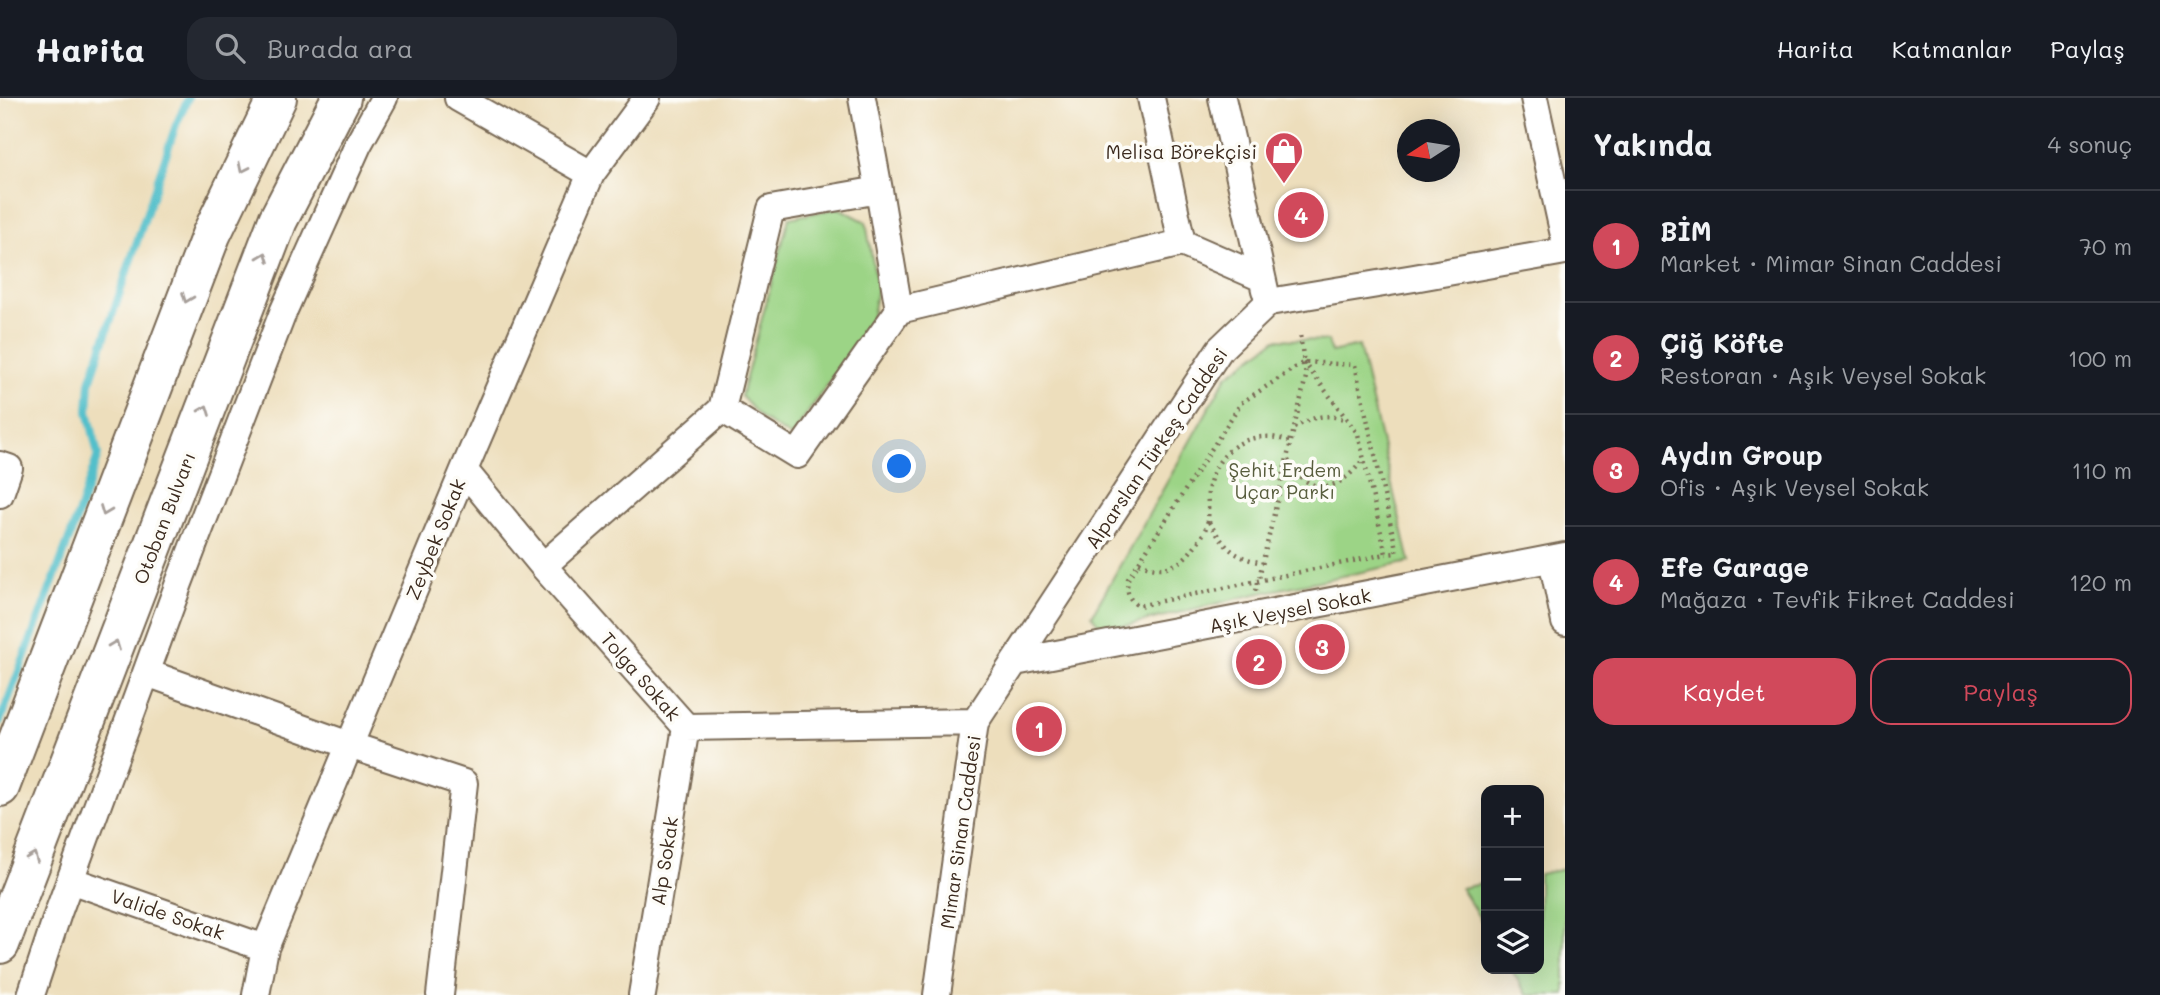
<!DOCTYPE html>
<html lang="tr">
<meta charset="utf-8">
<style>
:root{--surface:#171b24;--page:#242831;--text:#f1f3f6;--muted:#9ea1a6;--line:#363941;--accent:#d1495b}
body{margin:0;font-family:Mali,sans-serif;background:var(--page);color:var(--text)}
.controls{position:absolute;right:21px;bottom:21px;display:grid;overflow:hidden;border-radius:14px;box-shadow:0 7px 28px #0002}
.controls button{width:63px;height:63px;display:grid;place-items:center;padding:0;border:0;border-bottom:2px solid var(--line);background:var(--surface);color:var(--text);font:35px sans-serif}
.compass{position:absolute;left:1397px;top:21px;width:63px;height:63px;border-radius:50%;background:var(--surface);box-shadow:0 7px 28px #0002;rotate:258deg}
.you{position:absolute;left:900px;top:369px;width:24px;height:24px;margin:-18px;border:5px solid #fff;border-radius:50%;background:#1a73e8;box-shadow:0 0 0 10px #1a73e833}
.badge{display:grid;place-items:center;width:46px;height:46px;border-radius:50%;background:var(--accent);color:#fff;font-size:23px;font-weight:700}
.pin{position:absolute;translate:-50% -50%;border:4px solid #fff;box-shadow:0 2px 7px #0006}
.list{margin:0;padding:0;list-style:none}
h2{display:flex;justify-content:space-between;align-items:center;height:91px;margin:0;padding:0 28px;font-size:30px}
h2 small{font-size:23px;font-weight:400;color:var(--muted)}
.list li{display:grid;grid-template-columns:46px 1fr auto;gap:21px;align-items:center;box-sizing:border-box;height:112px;padding:0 28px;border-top:2px solid var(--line)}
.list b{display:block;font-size:26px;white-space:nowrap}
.list p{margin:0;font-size:23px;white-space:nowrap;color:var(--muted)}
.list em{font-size:23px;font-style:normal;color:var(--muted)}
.actions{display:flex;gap:14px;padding:21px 28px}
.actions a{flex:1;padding:16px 0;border:2px solid var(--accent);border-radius:21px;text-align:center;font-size:24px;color:var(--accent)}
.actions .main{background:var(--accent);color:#fff}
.icon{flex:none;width:38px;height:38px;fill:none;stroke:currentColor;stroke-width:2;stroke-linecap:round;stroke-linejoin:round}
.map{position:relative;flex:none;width:1565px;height:897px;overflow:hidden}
header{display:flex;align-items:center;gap:42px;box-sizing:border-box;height:98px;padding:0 35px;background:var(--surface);border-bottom:2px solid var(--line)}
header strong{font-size:33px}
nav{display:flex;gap:38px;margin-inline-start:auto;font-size:24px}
.search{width:490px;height:63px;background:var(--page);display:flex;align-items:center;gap:18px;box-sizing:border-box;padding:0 24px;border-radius:21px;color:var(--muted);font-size:26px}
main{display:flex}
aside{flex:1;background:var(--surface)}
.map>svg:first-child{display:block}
</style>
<header>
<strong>Harita</strong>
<div class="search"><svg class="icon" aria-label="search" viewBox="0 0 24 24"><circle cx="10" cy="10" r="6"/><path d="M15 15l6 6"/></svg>Burada ara</div>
<nav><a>Harita</a><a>Katmanlar</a><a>Paylaş</a></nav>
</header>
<main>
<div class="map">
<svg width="1565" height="897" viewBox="0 0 1565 897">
<rect width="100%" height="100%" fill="#fdfcf7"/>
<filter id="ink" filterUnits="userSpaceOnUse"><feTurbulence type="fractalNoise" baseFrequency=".0143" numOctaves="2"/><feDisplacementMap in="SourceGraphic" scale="14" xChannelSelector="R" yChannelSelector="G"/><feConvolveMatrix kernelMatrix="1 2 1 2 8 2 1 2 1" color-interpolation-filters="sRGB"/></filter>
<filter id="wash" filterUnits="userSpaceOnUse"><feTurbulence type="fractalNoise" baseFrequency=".00686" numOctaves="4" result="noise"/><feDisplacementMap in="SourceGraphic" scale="28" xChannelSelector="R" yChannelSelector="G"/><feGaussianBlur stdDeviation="1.57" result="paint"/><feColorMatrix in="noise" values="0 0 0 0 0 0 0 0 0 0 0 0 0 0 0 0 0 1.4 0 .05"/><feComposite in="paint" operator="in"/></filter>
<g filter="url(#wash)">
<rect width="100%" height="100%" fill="#eddebc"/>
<path fill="#9cd486" stroke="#6c7f52" stroke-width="2" d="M839,110L866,124L877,190L871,223L791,339L761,320L741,298L789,120Z
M1276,241L1328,243L1331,254L1359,248L1410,464L1256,496L1103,533L1092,517L1227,278Z
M1565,771V897H1527L1511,871H1539V776Z
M1486,785V830L1461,790Z"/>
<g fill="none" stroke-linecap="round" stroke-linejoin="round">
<path stroke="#52bfca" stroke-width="8" d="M0,623L74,428L98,357L88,313L90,284L176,27L188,0"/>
</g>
</g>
<g filter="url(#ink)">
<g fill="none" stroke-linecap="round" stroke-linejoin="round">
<defs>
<path id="minor" d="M458,0L591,76
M862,0L879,92
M1151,0L1182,145
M1222,0L1265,192
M1534,0L1565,142
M722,311L771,111L879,92L899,212
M0,367L9,370L0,396
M464,372L543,468L686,629L975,624
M1552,461L1565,524
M543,468L722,311L797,357L899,212L1182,145L1262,180
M1015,564L1565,458
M147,575L349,647L464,685L440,897
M70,782L265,850
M31,897L58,815L179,485L284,212L358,47L384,0
M256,897L265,850L464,372L591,76L647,0
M642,897L686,629
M937,897L975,624L1220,251L1269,204L1414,180L1565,153"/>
<path id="highway" d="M0,689L211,137L277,0
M0,846L278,122L341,0"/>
</defs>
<use href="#minor" stroke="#796955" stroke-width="30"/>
<use href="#highway" stroke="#796955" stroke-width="42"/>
<path stroke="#796955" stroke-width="4.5" stroke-dasharray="2 5" stroke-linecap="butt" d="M1304,264L1358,336L1386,456L1138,508C1128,501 1126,493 1128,481L1241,305L1304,264L1355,267L1397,455L1386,456
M1294,330C1315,318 1324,315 1347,322
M1288,362C1310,401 1340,394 1364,360
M1209,424C1225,449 1232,459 1263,465
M1139,465C1162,475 1179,470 1194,449C1201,441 1207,431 1208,421C1209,412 1207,402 1208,394C1212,364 1234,339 1265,339C1273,338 1283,342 1291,343
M1256,493L1306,279L1300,237"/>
<use href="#minor" stroke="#fff" stroke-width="26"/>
<use href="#highway" stroke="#fff" stroke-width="38"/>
</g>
<defs><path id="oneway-chevron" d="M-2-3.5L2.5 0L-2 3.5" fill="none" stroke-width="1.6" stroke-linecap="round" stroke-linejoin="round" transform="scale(1.75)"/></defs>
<g stroke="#a79f9a">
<use href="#oneway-chevron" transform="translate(243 70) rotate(116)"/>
<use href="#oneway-chevron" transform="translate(264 159) rotate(-69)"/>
<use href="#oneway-chevron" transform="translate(187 200) rotate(111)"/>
<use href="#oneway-chevron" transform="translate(205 312) rotate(-69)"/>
<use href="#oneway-chevron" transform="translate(105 413) rotate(111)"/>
<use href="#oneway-chevron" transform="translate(115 547) rotate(-69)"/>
<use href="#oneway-chevron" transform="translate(33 759) rotate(-69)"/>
</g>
</g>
<defs>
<symbol id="shop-pin" viewBox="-11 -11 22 30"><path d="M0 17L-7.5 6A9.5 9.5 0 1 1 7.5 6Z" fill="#d1495b" stroke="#fdfcf7"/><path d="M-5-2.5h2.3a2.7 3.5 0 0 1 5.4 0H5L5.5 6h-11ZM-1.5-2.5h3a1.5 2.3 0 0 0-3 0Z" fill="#fff"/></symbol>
</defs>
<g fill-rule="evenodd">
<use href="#shop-pin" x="1262" y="31" width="44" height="60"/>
</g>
<g text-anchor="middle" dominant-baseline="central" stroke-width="7" stroke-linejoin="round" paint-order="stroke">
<g font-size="19" fill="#3b2a1e" stroke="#fdfcf7" text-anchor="end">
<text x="1257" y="53">Melisa Börekçisi</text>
</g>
<g font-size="19" fill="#3b2a1e" stroke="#fdfcf7">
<text transform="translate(1156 350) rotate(-56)">Alparslan Türkeş Caddesi</text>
<text transform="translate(164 420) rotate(-69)">Otoban Bulvarı</text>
<text transform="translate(435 441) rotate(-68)">Zeybek Sokak</text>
<text transform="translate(1290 512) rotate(-11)">Aşık Veysel Sokak</text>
<text transform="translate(641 578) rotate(49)">Tolga Sokak</text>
<text transform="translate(960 734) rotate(-82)">Mimar Sinan Caddesi</text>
<text transform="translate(664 763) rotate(-81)">Alp Sokak</text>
<text transform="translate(168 816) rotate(19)">Valide Sokak</text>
</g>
<g font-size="19" fill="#585d3d" stroke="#fdfcf7">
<text x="1285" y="371">Şehit Erdem<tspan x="1285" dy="22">Uçar Parkı</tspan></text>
</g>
</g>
</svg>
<div class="controls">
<button>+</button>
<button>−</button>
<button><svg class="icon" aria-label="layers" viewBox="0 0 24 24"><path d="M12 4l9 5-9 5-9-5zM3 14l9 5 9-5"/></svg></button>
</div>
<svg class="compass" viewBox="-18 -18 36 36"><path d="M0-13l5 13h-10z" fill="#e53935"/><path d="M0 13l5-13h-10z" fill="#9ea1a6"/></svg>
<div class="you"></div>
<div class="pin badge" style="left:1039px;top:631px">1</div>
<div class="pin badge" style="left:1259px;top:564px">2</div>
<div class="pin badge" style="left:1322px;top:549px">3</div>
<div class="pin badge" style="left:1301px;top:117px">4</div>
</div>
<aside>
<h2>Yakında<small>4 sonuç</small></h2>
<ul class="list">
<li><span class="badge">1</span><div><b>BİM</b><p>Market · Mimar Sinan Caddesi</p></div><em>70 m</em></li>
<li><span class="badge">2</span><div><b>Çiğ Köfte</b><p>Restoran · Aşık Veysel Sokak</p></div><em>100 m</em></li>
<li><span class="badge">3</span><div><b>Aydın Group</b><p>Ofis · Aşık Veysel Sokak</p></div><em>110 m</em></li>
<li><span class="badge">4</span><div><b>Efe Garage</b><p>Mağaza · Tevfik Fikret Caddesi</p></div><em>120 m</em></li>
</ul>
<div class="actions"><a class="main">Kaydet</a><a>Paylaş</a></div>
</aside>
</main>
